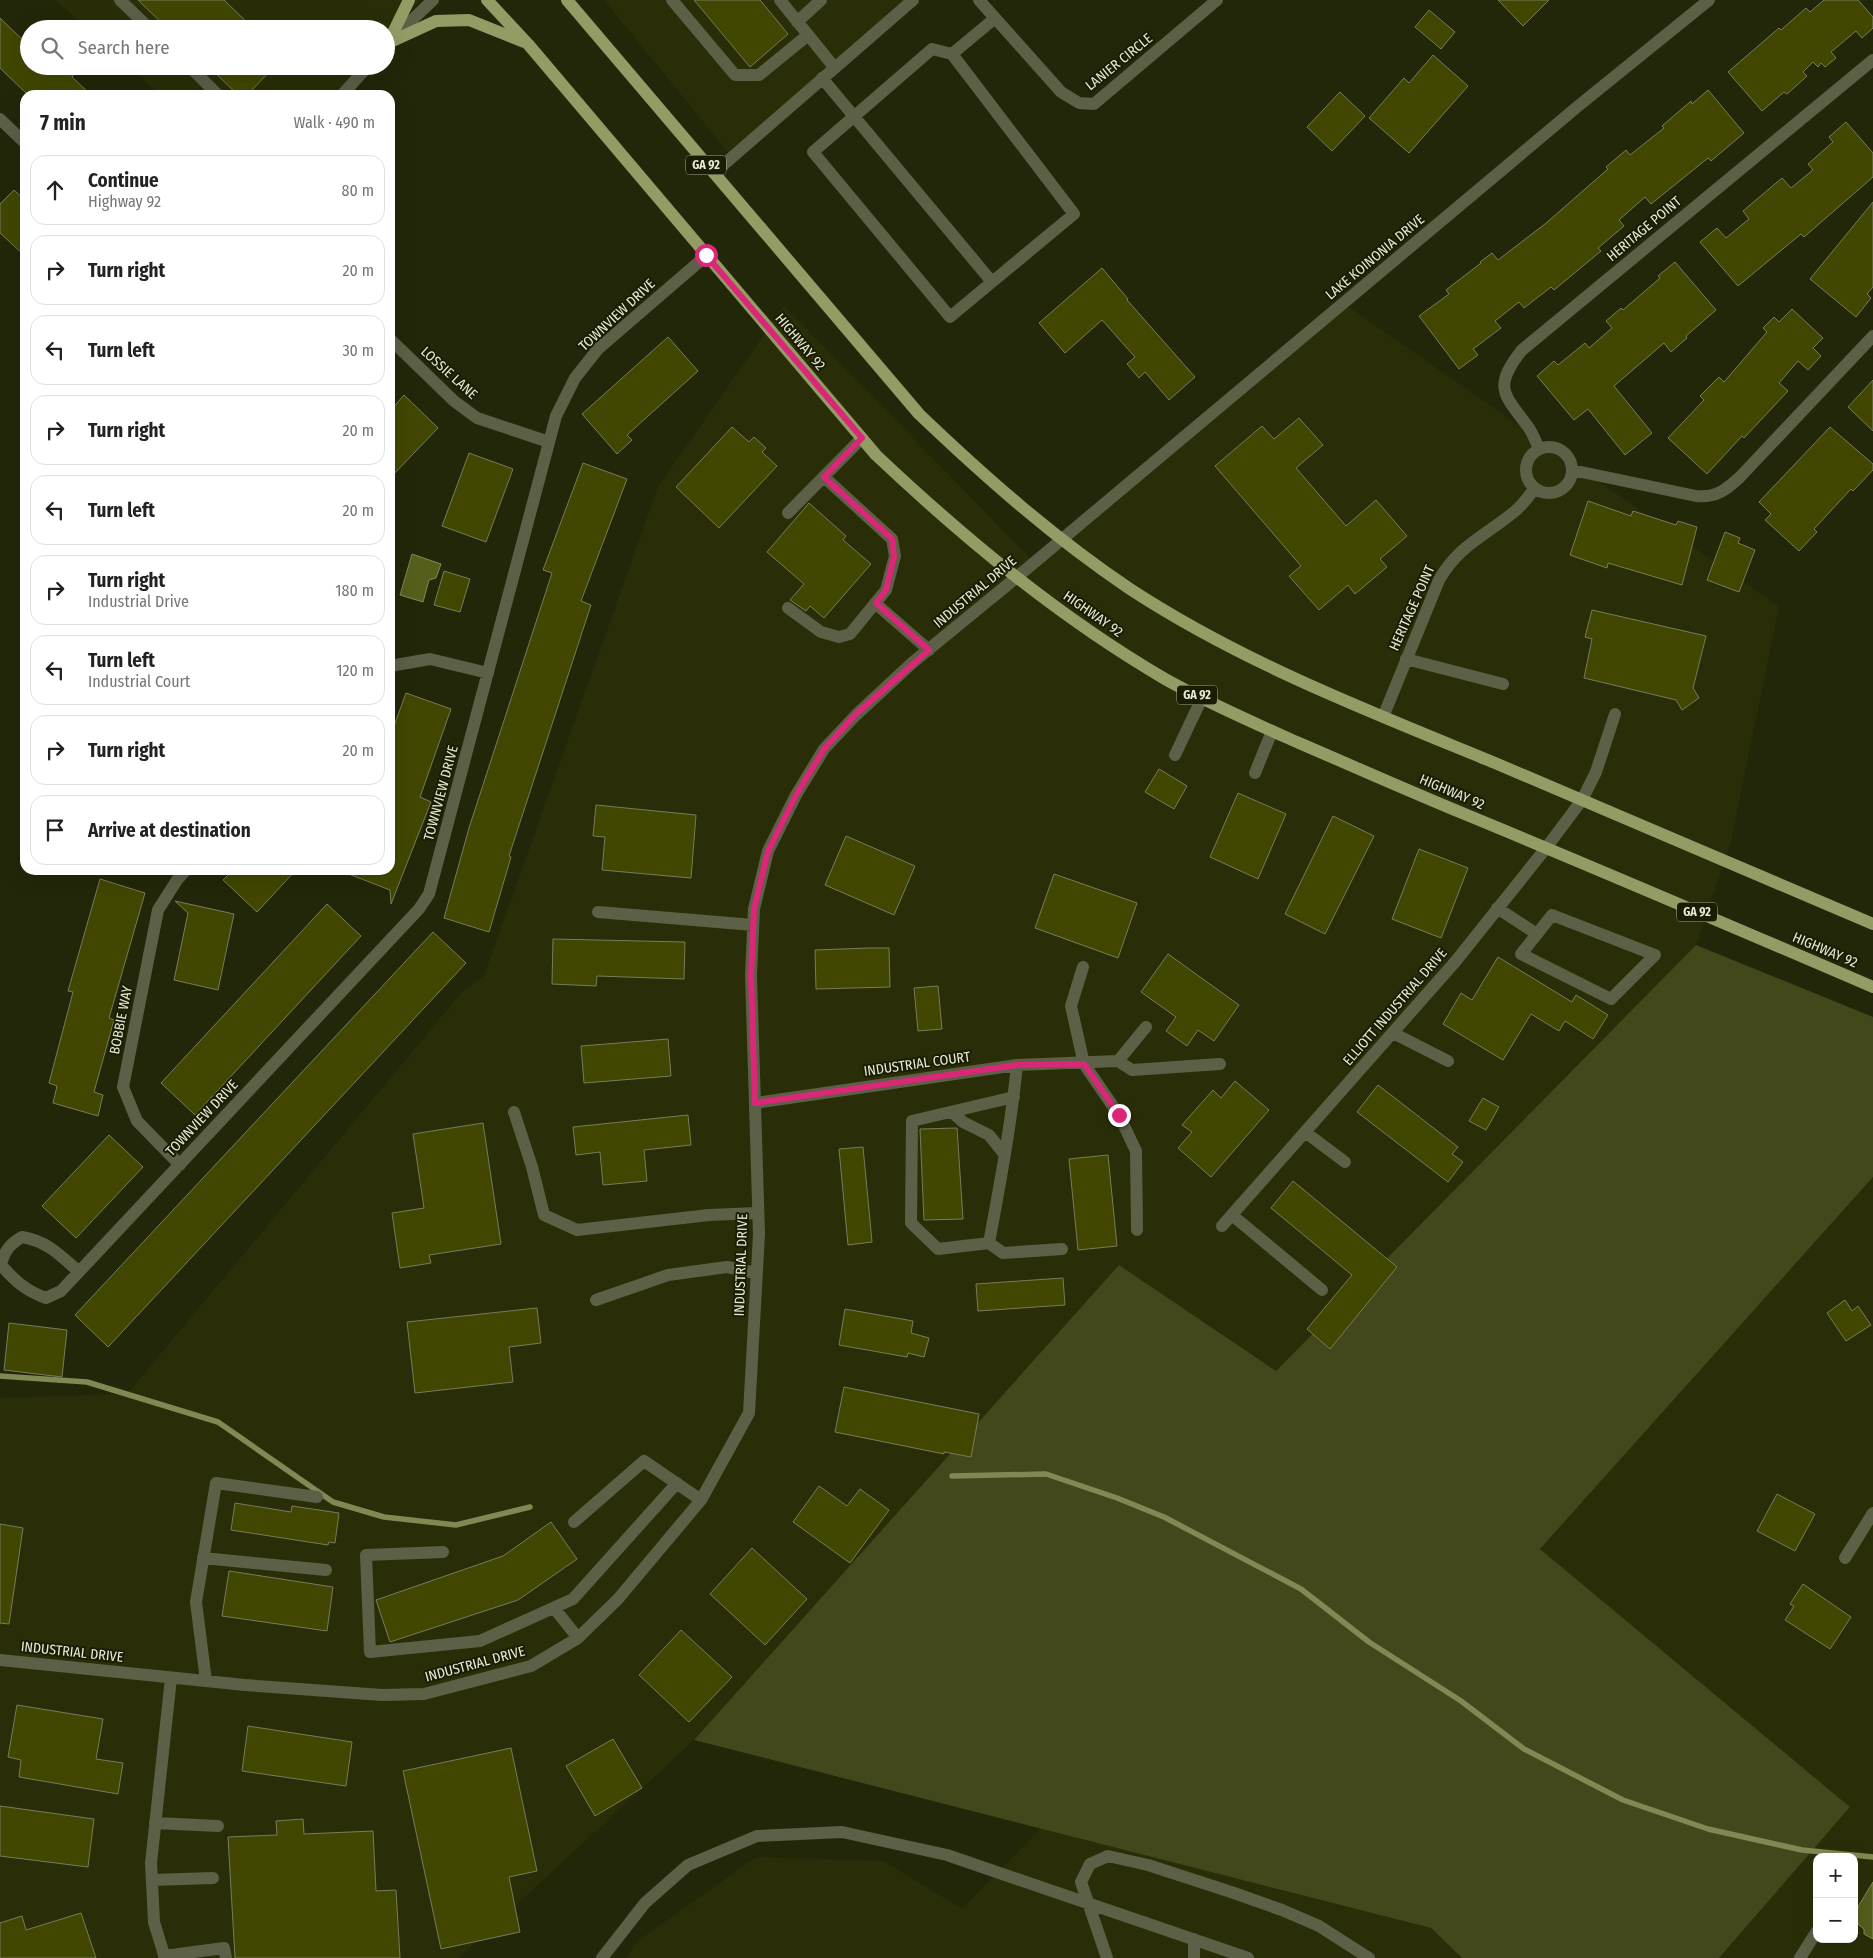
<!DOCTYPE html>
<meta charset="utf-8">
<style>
:root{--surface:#fff;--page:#f2f2f2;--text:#222;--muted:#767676;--line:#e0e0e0}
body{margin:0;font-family:"Fira Sans Condensed",sans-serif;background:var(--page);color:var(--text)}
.controls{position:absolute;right:15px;bottom:15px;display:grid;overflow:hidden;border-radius:10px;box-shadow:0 5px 20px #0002}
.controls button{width:45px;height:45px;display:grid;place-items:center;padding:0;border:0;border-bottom:1px solid var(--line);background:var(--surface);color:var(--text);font:25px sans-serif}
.stop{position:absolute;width:15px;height:15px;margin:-11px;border:4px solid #db2777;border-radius:50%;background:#fff}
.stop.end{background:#db2777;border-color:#fff;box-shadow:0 1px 5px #0008}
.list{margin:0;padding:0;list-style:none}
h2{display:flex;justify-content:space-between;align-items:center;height:65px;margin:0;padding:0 20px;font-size:21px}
h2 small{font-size:16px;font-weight:400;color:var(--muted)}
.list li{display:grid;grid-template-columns:32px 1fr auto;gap:15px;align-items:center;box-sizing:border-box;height:70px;margin:0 10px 10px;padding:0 10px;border:1px solid var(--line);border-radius:15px}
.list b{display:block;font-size:19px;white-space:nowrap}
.list p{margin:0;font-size:16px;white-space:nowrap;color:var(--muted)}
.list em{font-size:16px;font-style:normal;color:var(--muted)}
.icon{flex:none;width:28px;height:28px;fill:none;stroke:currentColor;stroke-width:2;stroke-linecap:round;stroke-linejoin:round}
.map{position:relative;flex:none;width:1873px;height:1958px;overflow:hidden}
.search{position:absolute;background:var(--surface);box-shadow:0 5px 20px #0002;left:20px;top:20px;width:375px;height:55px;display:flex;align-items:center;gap:12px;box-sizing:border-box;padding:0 18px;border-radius:28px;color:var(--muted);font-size:19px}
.panel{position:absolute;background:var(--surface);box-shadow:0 5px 20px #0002;left:20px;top:90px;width:375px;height:785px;border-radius:15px}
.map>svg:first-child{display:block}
</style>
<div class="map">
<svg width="1873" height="1958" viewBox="0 0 1873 1958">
<rect width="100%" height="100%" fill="#232709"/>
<path fill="#2a2e08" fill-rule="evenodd" d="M56,0H420L386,38V29H88Z
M604,0H913L732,157Z
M129,66H362L337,95H160Z
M1346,305L1779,607L1731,841L1696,945L1276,1371L1119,1265L694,1740L459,1958H0V1398L127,1394L463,991L484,976L658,487L784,306L1033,561Z
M1873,1177V1958H1719L1850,1807L1540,1549ZM1817,1857H1854V1939H1817Z
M1041,1828L1431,1928L1462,1958H626L639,1940L756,1857L883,1861L962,1909Z"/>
<path fill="#42481b" d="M1696,945L1873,1017V1177L1540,1549L1850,1807L1719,1958H1462L1431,1928L694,1740L1119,1265L1276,1371Z"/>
<path fill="#565e1c" stroke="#828854" d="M412,554L441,564L436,578L429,580L423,602L400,595Z
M1873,1882V1939L1864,1934V1929L1859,1925L1855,1916L1859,1905Z"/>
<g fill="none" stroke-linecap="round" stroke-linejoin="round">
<path stroke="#828854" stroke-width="5.5" d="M0,1376L87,1382L218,1422L333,1502L384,1517L456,1525L530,1507
M952,1476L1046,1474L1117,1498L1164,1517L1301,1589L1369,1642L1461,1701L1524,1749L1623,1800L1708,1829L1802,1850L1873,1857"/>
</g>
<path fill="#414700" stroke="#777c5c" d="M138,0H224L254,29H168Z
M694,0H760L788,34L750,67Z
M1498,0H1549L1523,26Z
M1824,0H1858L1873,17V28L1862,38L1856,31L1831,52L1836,58L1825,67L1821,63L1818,67L1813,62L1803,72L1807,76L1787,94L1784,92L1762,111L1728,72L1779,28L1781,30L1806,8L1810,12Z
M1429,10L1455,32L1441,49L1415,27Z
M0,18L29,46V66H68L75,73L72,77L91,95H28L0,68Z
M1433,55L1468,86L1409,153L1369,118L1404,78L1409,83Z
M208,66H275L247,95H238Z
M1708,90L1744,133L1711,161L1708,158L1651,204L1645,197L1619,220L1624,226L1598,248L1601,251L1554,290L1551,287L1524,308L1519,302L1495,321L1501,328L1473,349L1478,355L1459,369L1419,316L1449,294L1446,290L1481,263L1480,262L1492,253L1498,260L1545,224L1608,169L1606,167L1626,150L1630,155L1664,128L1662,126L1691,101L1692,104Z
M1340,92L1365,116L1332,151L1307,127Z
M1846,122L1873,153V177L1804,237L1801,234L1738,286L1700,242L1717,228L1726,238L1749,219L1743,211L1782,178L1791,188L1813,170L1808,164L1833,142L1829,137Z
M14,190L25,200V256L0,233V204Z
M1873,202V287L1867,294L1871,298L1856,317L1810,279Z
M1675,262L1716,310L1686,336L1687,338L1671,352L1664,343L1614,386L1652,433L1625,455L1588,409L1574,420L1537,376L1554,361L1558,365L1585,343L1589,348L1612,328L1606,321L1621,308L1623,310L1660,278L1658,276Z
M1102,268L1128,299L1127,300L1195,377L1169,400L1145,372L1139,378L1127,364L1135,357L1102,320L1065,353L1039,323Z
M1792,309L1823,338L1813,348L1821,356L1808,370L1798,361L1779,383L1788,391L1744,438L1742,436L1707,474L1668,438L1704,400L1700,396L1719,377L1724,382L1767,332L1763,328L1774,317L1779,322Z
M668,337L698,371L627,435L632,440L617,454L582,414Z
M1873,380V431L1848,407Z
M404,395L438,428L390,478V411Z
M1299,418L1323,445L1296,468L1346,526L1376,500L1407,536L1380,559L1387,567L1355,594L1348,585L1319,610L1289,576L1301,566L1215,466L1262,426L1274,439Z
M732,427L749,442L754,437L766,448L762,452L777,466L719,528L676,487Z
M1830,427L1873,464V470L1853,491L1851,489L1814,529L1817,532L1799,551L1765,520L1771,514L1759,502Z
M469,453L513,469L486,542L442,526Z
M583,463L627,479L581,601L591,605L509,856L511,857L489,932L444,918L469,828L552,573L543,570Z
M1588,501L1631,516L1633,511L1676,525L1678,521L1697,527L1682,585L1608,563L1607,568L1570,555Z
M809,503L846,536L843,540L871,564L824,618L810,606L806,611L790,600L804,584L767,552Z
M1725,532L1740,538L1738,543L1755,550L1739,592L1707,580Z
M444,571L470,579L460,612L434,605Z
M1592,610L1706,636L1693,688L1699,698L1682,710L1676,700L1584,678L1592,639L1585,637Z
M406,693L451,709L420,797L431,802L391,904L390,890L341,871L390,870V737Z
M1159,769L1187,786L1174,809L1145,792Z
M1238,793L1286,814L1258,879L1210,857Z
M596,805L696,815L691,878L602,870L605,837L593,836Z
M1333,816L1374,836L1325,934L1285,914Z
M846,836L915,866L894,915L825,885Z
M1419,849L1468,868L1441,938L1392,919Z
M233,870H296L257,912L223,880Z
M1054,874L1137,903L1118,958L1035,928Z
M100,879L145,893L109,1018L114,1020L94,1092L103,1095L98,1116L53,1103L57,1086L49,1083L73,992L68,991Z
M175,901L234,914L218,990L174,980L188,913Z
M327,904L361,936L195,1115L161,1083Z
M433,932L466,963L108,1347L75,1315Z
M553,939L685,942L684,979L597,976L596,986L552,984Z
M869,948H889L890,987L816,989L815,950Z
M1168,954L1239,1005L1214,1041L1198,1030L1187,1046L1166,1031L1176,1017L1141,992Z
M1498,957L1572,1002L1576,995L1608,1015L1593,1039L1565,1021L1559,1031L1531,1014L1503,1060L1443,1024L1461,993L1472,1000Z
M938,986L942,1029L918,1031L914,988Z
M668,1039L671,1076L584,1083L581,1046Z
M1235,1081L1269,1110L1211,1177L1178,1148L1192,1132L1182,1125L1213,1090L1221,1098Z
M1378,1085L1458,1147L1452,1154L1463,1162L1448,1182L1357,1112Z
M1483,1098L1499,1107L1486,1130L1469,1121Z
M688,1115L691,1145L644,1150L647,1181L603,1185L600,1152L576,1155L573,1127Z
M483,1123L501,1244L429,1255L431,1263L400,1268L392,1213L424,1208L413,1134Z
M957,1128L963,1219L924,1220L920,1129Z
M109,1135L143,1167L76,1238L42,1206Z
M863,1147L872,1242L848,1245L839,1149Z
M1108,1155L1117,1246L1078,1250L1069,1159Z
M1293,1181L1397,1267L1330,1349L1307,1329L1352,1275L1271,1208Z
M1063,1278L1065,1305L978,1311L976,1284Z
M1845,1300L1852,1311L1858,1306L1871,1325L1846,1341L1827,1313Z
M537,1308L541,1343L509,1347L513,1382L415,1393L407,1322Z
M845,1309L913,1321L911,1333L929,1338L924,1357L908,1353L907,1357L839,1345Z
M9,1323L67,1330L62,1377L4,1370Z
M844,1387L979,1414L971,1457L944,1452V1454L835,1432Z
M819,1486L847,1506L860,1489L889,1510L850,1563L793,1522Z
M1777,1494L1815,1514L1795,1551L1757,1531Z
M235,1503L291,1512L292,1506L339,1513L335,1543L329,1542L328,1545L231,1530Z
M551,1522L577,1559L518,1600L390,1642L376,1600L503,1556Z
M0,1524L23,1528L9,1624L0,1623Z
M752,1548L807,1599L765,1645L710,1594Z
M229,1571L333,1587L327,1631L222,1616Z
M1803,1584L1851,1617L1830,1649L1785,1620L1794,1606L1790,1604Z
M681,1630L732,1677L689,1722L639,1675Z
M17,1705L103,1719L96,1759L123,1763L118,1794L19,1777L21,1760L8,1757Z
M248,1726L352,1742L346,1786L242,1771Z
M613,1739L642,1788L595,1816L566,1766Z
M511,1748L537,1871L509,1877L520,1932L441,1949L403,1771Z
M0,1806L94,1819L88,1867L0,1856Z
M303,1819L304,1834L373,1831L376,1891L396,1890L400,1958H235L228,1837L277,1835L276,1821Z
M81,1913L96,1958H0V1923L22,1916L26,1930Z"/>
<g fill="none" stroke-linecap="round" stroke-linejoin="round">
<path stroke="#5c6047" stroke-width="12" d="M120,0L150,29
M672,0L735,75H759L808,35
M780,0L834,67
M979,0L1061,92L1079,103L1094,104L1217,0
M797,22L821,0
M389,42L433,0
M189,66L218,95
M822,78L992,282L950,317L813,152L932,49L952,54
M342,95L368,66
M0,119L25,143
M714,173L913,0
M992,282L1074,214L952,54L994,19
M390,339L454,401L477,418L549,442
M1526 470a23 23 0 1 1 46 0a23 23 0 1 1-46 0Z
M1539,449C1536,442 1533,434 1529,428C1504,394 1492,388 1522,350L1873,60
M1572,470L1696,496C1716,498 1726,490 1740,477L1873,336
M788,513L862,438
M875,603L929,650
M788,608L821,632L839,637L850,634L886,590L895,556L892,539L824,477
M1406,659L1503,684
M390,666L430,659L488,673
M1383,717L1439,580C1459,545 1485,536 1514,512C1522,506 1529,496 1535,488
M1175,755L1202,698
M1255,773L1272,731
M1497,908L1537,934L1521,954L1611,999L1655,955L1552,915L1537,934
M598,912L753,925
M1083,967L1071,1006L1084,1064L1119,1115L1136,1151L1137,1230
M1393,1033L1448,1061
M1118,1061L1146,1027
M1014,1097L912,1121L911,1223L938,1249L989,1243C1000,1184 1011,1125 1017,1065
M755,1103L1017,1065L1118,1061L1132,1070L1220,1064
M514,1112L532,1167L544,1215L577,1230L709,1215L758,1213
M952,1112L963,1122L989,1135L1005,1155
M1305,1132L1345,1162
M180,1165L137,1121L123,1087L158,910L177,880L186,870
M1232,1215L1322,1290
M1222,1226L1455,962L1546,848L1582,800L1596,772L1615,714
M989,1243L1003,1253L1062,1249
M79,1272C60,1255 47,1241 22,1237C10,1244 4,1251 1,1265C14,1280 26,1291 46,1298L61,1291L419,909L429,894L556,416L575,378L598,349L707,255
M596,1300L668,1275L727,1267L756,1273
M574,1522L644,1461L701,1500
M443,1552L366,1555L370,1652L480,1641L573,1599L677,1483
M203,1558L326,1570
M1845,1558L1873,1513
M554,1608L578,1638
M0,1660L245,1685L382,1695L424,1694L531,1666L578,1638L618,1599L701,1500L749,1413L759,1234L751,975L754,909L768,851L796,795L824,749L856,715L912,663L1017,577L1577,107L1709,0
M206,1681L196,1602L216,1483L317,1497
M155,1823L218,1826
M152,1880L213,1878
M1194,1939V1958
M164,1956L224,1948L226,1958
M165,1958L154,1922L151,1863L171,1678
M602,1958L645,1903L688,1865L757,1836L842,1832L947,1855L1248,1958
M1107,1958L1081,1882L1090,1864L1108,1856L1148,1865L1231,1892L1282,1910L1319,1926L1369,1958
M1800,1958L1817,1931"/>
<path stroke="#949c66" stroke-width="12" d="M487,0L528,44L876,455C965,539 1059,617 1165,679C1208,703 1254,723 1299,743C1355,767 1411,792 1467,815C1603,871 1738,929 1873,987
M567,0L919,414C985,477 1054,538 1130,589C1243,663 1371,712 1495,763C1621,816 1747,871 1873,924
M388,43L436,21L469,20L524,42
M388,43L409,0"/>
</g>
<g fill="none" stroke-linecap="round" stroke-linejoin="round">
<path stroke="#db2777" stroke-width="6" d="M706,255L862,438L824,477L892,539L894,556L886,590L876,603L929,650L856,714L824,749L796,795L768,851L754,909L751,975L755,1103L1017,1065L1084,1064L1119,1115"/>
</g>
<g text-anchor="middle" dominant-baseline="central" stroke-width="4" stroke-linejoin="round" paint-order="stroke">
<g fill="#1a1d02" stroke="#aaac98" stroke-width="1">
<rect x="686" y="155.5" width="40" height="19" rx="4"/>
<rect x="1177" y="685.5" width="40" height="19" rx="4"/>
<rect x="1677" y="902.5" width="40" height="19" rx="4"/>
</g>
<g font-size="12" font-weight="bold" fill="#e7ead8">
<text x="706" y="165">GA 92</text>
<text x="1197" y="695">GA 92</text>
<text x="1697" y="912">GA 92</text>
</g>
<g font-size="14" fill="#e7ead8" stroke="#1a1d02">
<text transform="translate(1119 62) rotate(-39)">LANIER CIRCLE</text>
<text transform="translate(1644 229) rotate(-40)">HERITAGE POINT</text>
<text transform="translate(1375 257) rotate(-40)">LAKE KOINONIA DRIVE</text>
<text transform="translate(617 315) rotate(-43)">TOWNVIEW DRIVE</text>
<text transform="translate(800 342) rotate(50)">HIGHWAY 92</text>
<text transform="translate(449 373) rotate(42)">LOSSIE LANE</text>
<text transform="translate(975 592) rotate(-40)">INDUSTRIAL DRIVE</text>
<text transform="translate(1412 608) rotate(-66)">HERITAGE POINT</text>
<text transform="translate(1093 614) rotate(35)">HIGHWAY 92</text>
<text transform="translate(1452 792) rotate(23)">HIGHWAY 92</text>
<text transform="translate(441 793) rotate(-75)">TOWNVIEW DRIVE</text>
<text transform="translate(1825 950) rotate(23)">HIGHWAY 92</text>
<text transform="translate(1395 1007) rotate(-49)">ELLIOTT INDUSTRIAL DRIVE</text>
<text transform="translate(121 1020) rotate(-79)">BOBBIE WAY</text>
<text transform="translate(917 1064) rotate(-8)">INDUSTRIAL COURT</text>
<text transform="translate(202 1118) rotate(-47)">TOWNVIEW DRIVE</text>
<text transform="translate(741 1265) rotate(-88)">INDUSTRIAL DRIVE</text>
<text transform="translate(72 1652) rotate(6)">INDUSTRIAL DRIVE</text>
<text transform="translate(475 1664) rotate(-15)">INDUSTRIAL DRIVE</text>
</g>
</g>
</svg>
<div class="controls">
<button>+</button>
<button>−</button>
</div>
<div class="stop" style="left:706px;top:255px"></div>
<div class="stop end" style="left:1119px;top:1115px"></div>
<div class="search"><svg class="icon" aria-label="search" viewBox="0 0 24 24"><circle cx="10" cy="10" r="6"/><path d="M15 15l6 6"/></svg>Search here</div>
<section class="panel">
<h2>7 min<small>Walk · 490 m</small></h2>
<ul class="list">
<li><svg class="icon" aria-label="ahead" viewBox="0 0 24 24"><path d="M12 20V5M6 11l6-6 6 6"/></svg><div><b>Continue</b><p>Highway 92</p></div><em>80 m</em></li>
<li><svg class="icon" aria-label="right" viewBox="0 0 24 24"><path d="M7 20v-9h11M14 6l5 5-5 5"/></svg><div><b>Turn right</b></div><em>20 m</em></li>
<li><svg class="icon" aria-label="left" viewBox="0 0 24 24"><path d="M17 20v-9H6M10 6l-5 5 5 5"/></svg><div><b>Turn left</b></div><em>30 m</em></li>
<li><svg class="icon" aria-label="right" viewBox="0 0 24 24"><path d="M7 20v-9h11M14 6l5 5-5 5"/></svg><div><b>Turn right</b></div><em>20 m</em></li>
<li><svg class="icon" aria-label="left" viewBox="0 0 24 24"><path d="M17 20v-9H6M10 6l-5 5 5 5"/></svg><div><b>Turn left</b></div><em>20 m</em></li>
<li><svg class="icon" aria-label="right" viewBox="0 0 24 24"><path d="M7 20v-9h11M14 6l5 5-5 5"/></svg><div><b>Turn right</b><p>Industrial Drive</p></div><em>180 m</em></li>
<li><svg class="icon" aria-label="left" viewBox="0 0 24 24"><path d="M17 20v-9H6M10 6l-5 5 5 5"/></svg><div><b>Turn left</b><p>Industrial Court</p></div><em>120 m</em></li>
<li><svg class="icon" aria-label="right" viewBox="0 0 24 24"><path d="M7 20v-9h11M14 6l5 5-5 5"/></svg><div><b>Turn right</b></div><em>20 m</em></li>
<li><svg class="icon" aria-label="arrive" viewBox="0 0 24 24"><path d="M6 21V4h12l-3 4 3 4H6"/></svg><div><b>Arrive at destination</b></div></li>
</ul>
</section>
</div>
